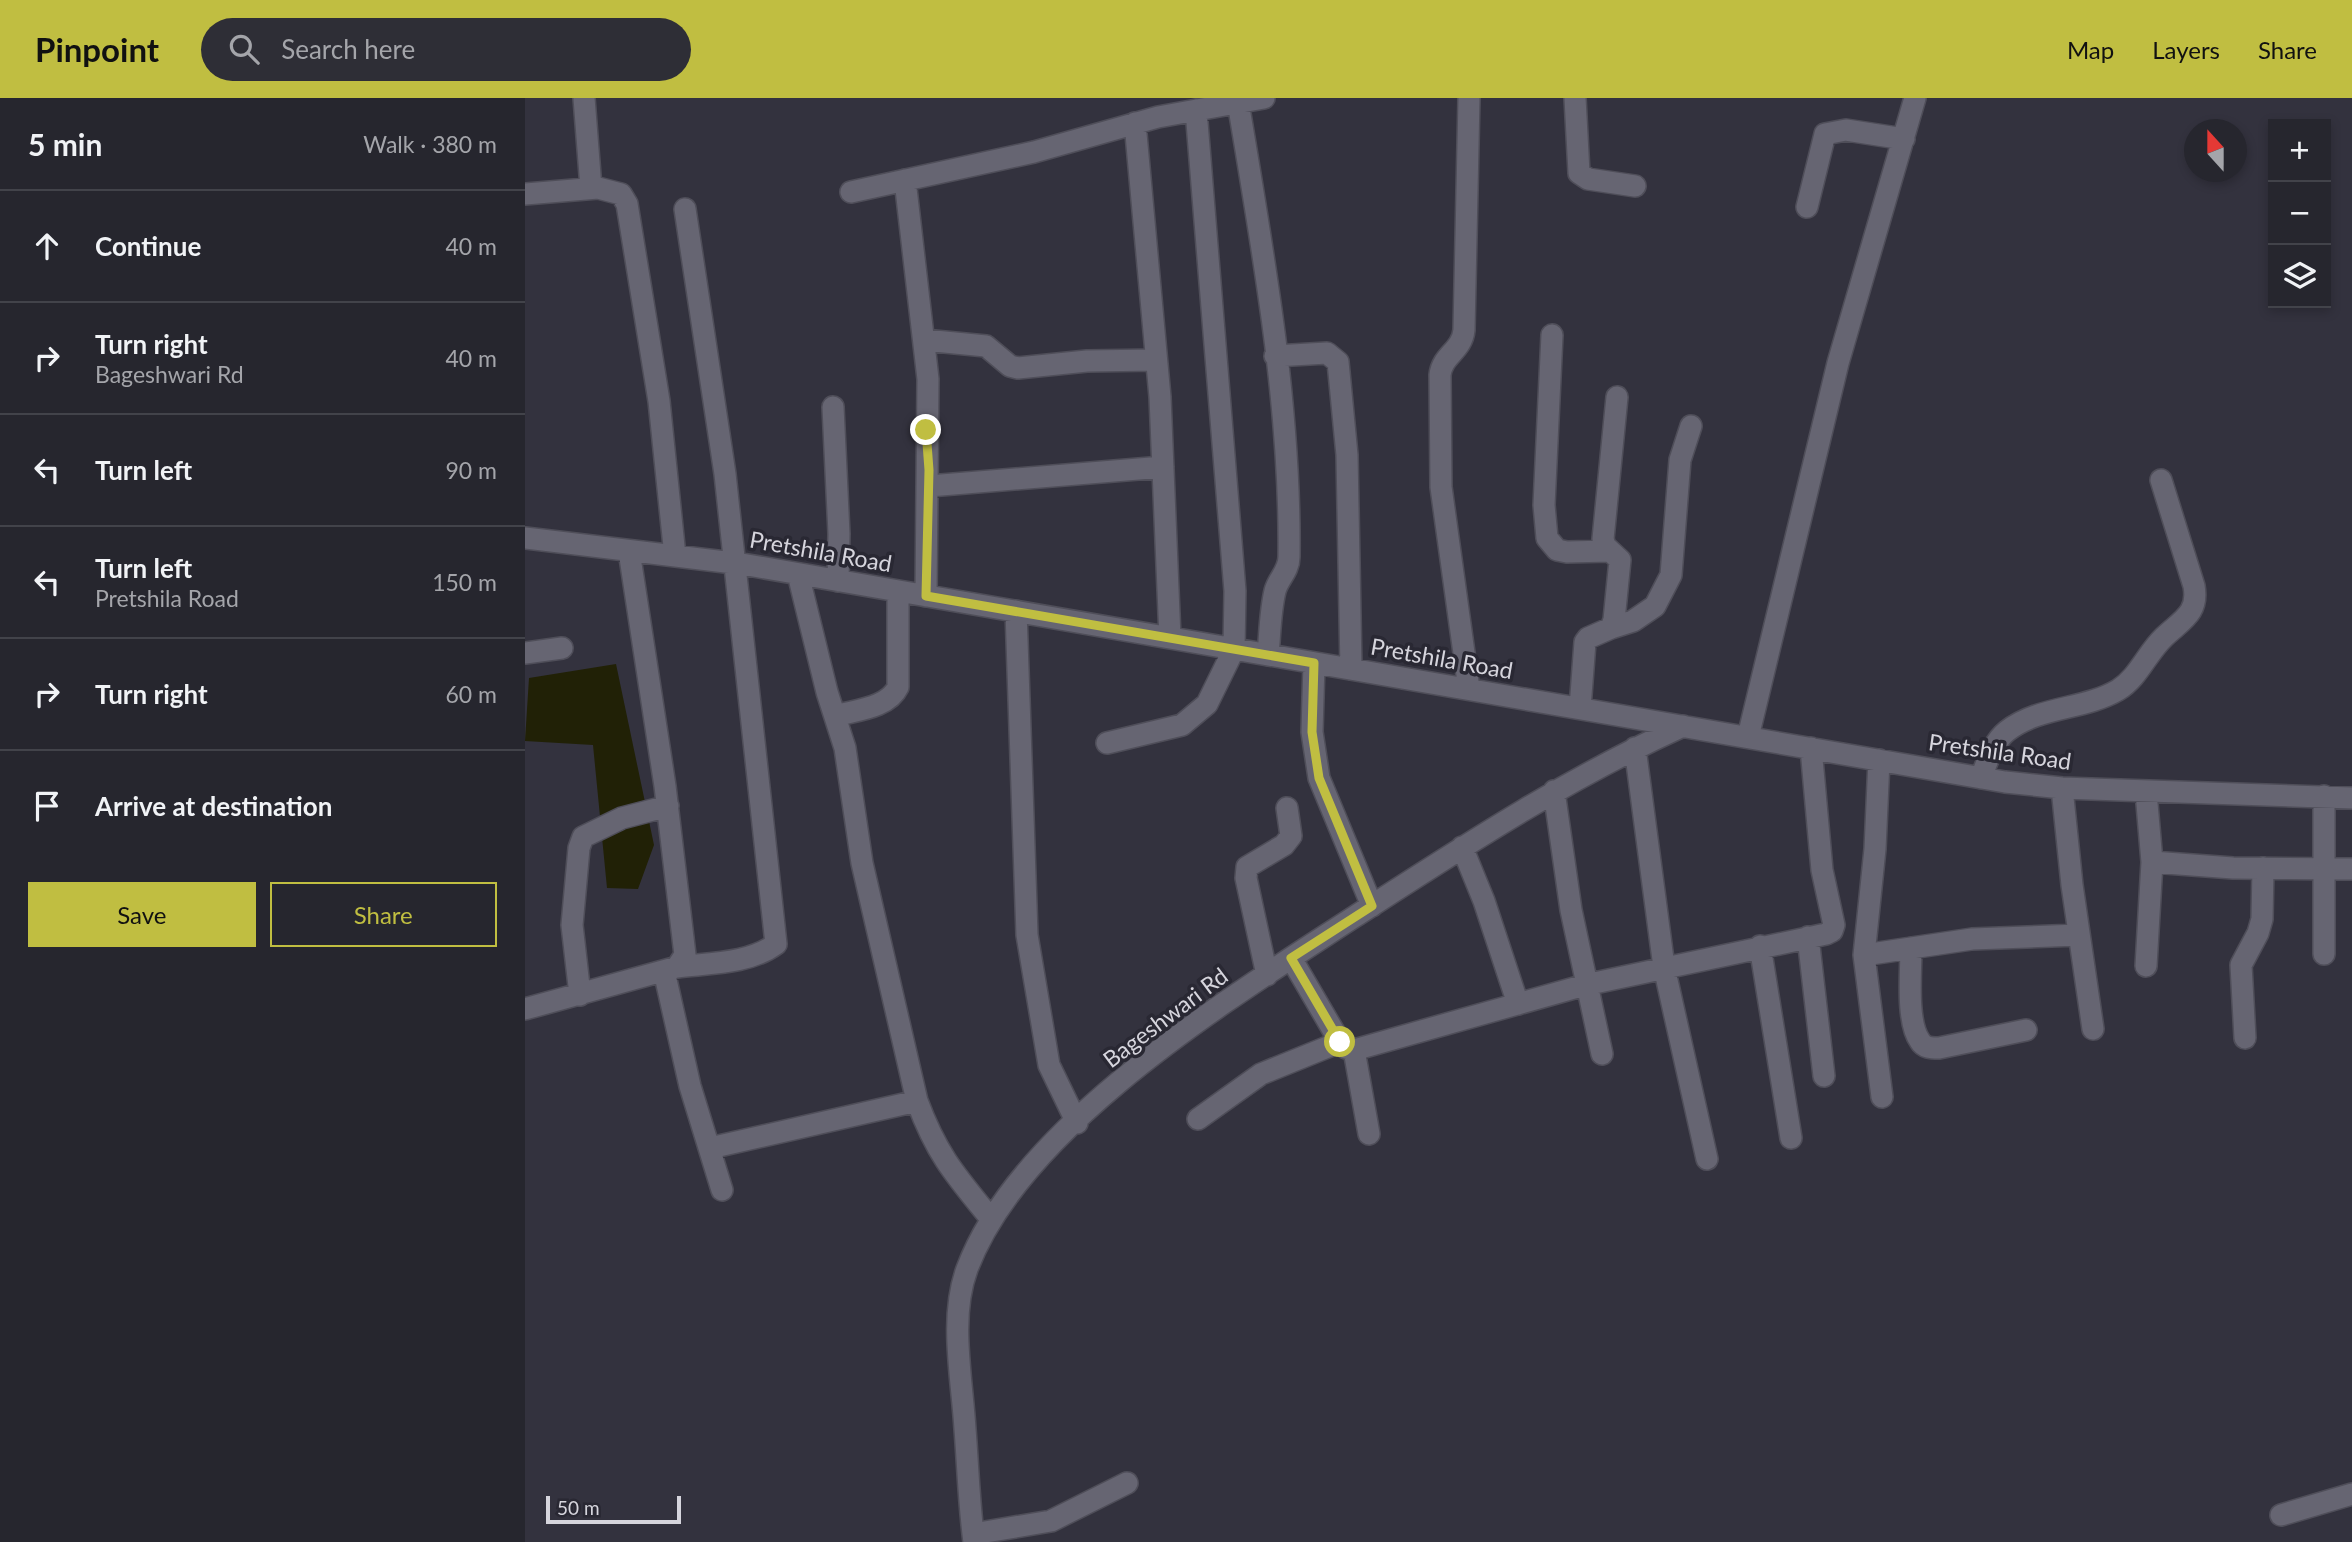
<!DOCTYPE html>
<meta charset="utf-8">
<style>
:root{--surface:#26262e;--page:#2e2e36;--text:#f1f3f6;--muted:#a4a5aa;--line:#42434a;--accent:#c0be41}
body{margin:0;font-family:Lato,sans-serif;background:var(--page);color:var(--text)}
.controls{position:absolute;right:21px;top:21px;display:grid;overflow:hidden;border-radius:0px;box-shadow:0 4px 10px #0003}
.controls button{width:63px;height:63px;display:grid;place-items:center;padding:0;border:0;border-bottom:2px solid var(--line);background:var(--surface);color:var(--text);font:35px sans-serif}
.compass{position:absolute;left:1659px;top:21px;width:63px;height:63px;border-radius:50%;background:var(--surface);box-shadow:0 4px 10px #0003;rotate:339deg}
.scale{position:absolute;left:21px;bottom:18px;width:135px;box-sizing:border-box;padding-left:7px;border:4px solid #d6d5dd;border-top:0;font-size:19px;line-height:24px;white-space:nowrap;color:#d6d5dd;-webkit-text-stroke:5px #292833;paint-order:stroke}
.stop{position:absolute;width:21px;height:21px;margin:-16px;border:5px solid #c0be41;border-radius:50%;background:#fff}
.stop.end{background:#c0be41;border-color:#fff;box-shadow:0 2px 7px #0008}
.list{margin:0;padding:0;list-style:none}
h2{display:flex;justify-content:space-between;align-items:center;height:91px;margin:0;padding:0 28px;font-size:30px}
h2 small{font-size:23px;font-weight:400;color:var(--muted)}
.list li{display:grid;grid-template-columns:46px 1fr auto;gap:21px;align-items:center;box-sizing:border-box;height:112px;padding:0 28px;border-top:2px solid var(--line)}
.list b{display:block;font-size:26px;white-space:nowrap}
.list p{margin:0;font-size:23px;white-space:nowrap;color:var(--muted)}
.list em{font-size:23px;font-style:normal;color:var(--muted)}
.actions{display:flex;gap:14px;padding:21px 28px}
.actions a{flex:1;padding:16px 0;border:2px solid var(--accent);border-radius:0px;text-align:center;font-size:24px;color:var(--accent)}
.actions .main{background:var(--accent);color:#111}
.icon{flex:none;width:38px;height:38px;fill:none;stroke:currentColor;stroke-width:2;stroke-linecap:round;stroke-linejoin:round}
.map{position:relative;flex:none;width:1827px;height:1444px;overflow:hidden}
header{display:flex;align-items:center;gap:42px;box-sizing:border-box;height:98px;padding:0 35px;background:var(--accent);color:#111}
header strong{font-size:33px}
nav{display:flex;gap:38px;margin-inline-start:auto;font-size:24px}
.search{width:490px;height:63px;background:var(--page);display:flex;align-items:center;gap:18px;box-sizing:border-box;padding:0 24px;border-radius:38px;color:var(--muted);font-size:26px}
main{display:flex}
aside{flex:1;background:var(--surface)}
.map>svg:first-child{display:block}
</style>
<header>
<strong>Pinpoint</strong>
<div class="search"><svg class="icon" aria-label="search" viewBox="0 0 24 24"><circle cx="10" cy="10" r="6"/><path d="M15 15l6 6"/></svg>Search here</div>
<nav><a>Map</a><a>Layers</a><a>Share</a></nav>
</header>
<main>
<aside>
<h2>5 min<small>Walk · 380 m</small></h2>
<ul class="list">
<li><svg class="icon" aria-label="ahead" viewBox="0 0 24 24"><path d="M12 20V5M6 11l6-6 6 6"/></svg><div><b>Continue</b></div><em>40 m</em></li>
<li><svg class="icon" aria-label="right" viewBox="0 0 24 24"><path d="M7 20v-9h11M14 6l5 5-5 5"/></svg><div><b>Turn right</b><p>Bageshwari Rd</p></div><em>40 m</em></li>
<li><svg class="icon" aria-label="left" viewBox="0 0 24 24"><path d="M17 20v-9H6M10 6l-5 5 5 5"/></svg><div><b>Turn left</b></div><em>90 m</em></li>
<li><svg class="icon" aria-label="left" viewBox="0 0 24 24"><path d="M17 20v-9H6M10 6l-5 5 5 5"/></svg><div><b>Turn left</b><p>Pretshila Road</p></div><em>150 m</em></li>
<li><svg class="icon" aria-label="right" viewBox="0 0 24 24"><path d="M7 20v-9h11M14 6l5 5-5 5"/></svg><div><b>Turn right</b></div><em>60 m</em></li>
<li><svg class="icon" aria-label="arrive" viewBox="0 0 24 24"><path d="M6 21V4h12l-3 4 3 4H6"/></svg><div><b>Arrive at destination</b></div></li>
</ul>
<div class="actions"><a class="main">Save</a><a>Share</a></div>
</aside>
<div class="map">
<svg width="1827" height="1444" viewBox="0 0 1827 1444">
<rect width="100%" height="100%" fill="#33323e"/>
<path fill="#212106" d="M91,566L129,747L113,791L82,790L68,647L0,643L4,580Z"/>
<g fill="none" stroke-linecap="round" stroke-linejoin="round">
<defs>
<path id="minor" d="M59,0L66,90
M1050,0L1054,75L1063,81L1110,88
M713,4C738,154 766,308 764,459C764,473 753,481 750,493C745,514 745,536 743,557
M610,25L635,299L645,540
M380,82L403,281L401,498
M326,94L509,54L633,19L739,0
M0,96L73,90L96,96L102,106L134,303L150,458
M1282,109L1300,36L1321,32L1379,41
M1027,237L1019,407L1022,440L1032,452L1042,454L1085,453
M399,242L461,248L485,268L493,270L562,263L631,262
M750,258L802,255L813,264L822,357L826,571
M308,309L314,436L313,483
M404,388L638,369
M0,440L217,466L1480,684L1537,690L1827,700
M273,476L302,594L320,650L337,765L392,1003C412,1057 430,1077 466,1121
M491,513L502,837L524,967L552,1025
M1086,530L1108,523L1130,508L1146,477L1155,362L1166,328
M0,555L37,550
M789,565L787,634L794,680L847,808
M944,591L916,389L915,277C917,257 937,253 939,232L944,0
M1055,610L1060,544L1063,540L1086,530L1089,522L1095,462L1080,448L1078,441L1092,299
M310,618C331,612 363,610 373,589V493
M1223,639L1313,265L1390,0
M582,645L657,627L682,606L709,551L710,493L671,12
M1110,650L1139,869L1182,1061
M1354,662L1350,751L1339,857L1357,999
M1456,680C1462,664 1468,644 1482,633C1514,608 1559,612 1593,592C1613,580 1622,555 1639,539C1657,522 1674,515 1669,488L1636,382
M1537,690L1547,787L1568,931
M1029,693L1046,812L1077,956
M937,749L959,803L993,906
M1627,764L1708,770L1827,771
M1283,839L1299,978
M1235,848L1266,1040
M1386,850C1386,873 1381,924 1395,943C1399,950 1406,950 1414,950L1501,932
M1799,856V698
M1339,857L1447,841L1553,837
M766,860L815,944L821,950L829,952L1060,887L1301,836L1307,833L1309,827L1297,772L1286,650
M1621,868L1627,764L1621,694
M152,869C185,865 224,866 251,846L200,376L160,111
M139,873L165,988L197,1092
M742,877L721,780L722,769L759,747L766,738L762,710
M55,897L47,827L54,750L58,739L97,720L143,708
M0,911L152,869L160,857L140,688L104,453
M1720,940L1716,867L1733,835L1737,821L1738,770
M829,952L844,1036
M673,1021L736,976L815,944
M185,1050L392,1003
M1756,1417L1827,1396
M448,1436L526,1423L602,1385
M449,1444C444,1407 443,1369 440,1331C437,1281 424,1219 442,1171C495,1028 705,900 829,819C936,750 1041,681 1158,628"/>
</defs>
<use href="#minor" stroke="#4f4e59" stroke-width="24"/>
<use href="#minor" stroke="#666572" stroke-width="21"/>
</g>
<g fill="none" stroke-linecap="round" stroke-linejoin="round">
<path stroke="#c0be41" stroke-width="9" d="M401,332L404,372L401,498L789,565L787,634L794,680L847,808L766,860L815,944"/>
</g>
<g text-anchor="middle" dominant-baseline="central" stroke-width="7" stroke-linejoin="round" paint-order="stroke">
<g font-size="23" fill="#d6d5dd" stroke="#292833">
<text transform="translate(296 453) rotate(10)">Pretshila Road</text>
<text transform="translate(917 560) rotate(10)">Pretshila Road</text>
<text transform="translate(1475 653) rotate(8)">Pretshila Road</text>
<text transform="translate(640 919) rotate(-37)">Bageshwari Rd</text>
</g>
</g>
</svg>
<div class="controls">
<button>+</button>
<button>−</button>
<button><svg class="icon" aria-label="layers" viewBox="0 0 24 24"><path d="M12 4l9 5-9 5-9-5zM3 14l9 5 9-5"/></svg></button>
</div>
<svg class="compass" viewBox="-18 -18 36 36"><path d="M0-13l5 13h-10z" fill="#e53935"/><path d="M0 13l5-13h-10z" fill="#a4a5aa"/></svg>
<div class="scale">50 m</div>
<div class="stop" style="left:815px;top:944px"></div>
<div class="stop end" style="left:401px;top:332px"></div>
</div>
</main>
